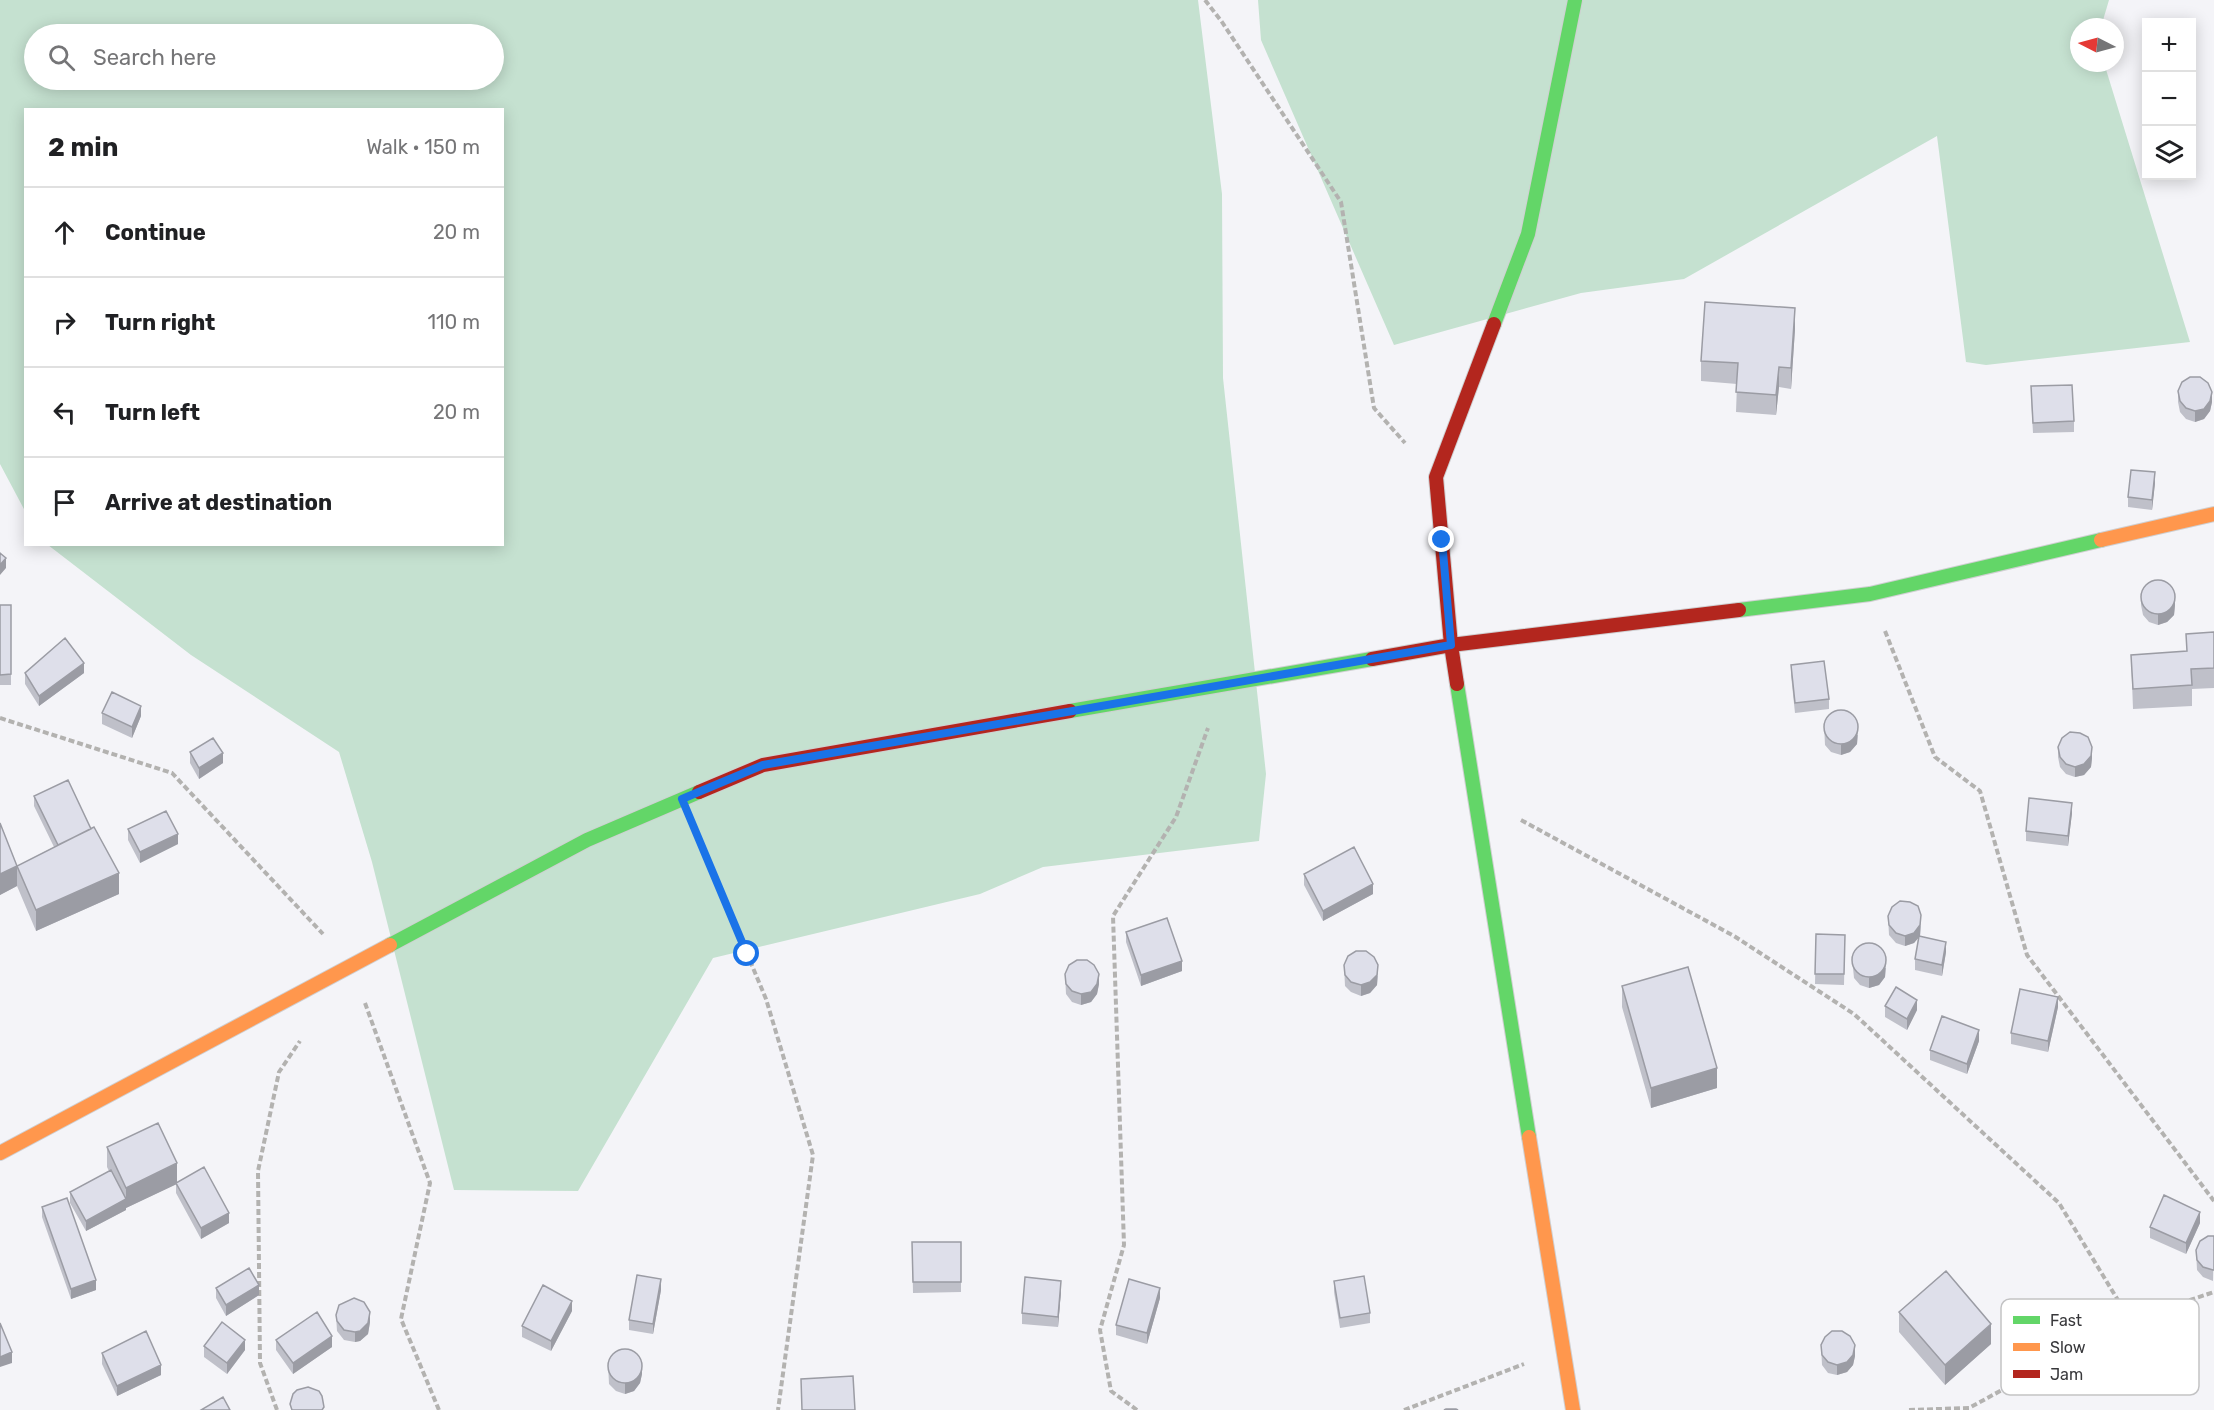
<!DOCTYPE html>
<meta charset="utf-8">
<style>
:root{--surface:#fff;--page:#f2f2f2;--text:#202124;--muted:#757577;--line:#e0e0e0}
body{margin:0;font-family:Rubik,sans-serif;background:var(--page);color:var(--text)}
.controls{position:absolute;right:18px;top:18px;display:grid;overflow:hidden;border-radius:0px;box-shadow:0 3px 15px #0003}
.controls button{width:54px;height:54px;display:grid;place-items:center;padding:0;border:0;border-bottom:2px solid var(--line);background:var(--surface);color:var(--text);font:30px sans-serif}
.compass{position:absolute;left:2070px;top:18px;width:54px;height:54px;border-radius:50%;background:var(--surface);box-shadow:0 3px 15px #0003;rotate:276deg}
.stop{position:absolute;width:18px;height:18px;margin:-14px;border:4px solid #1a73e8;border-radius:50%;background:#fff}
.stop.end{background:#1a73e8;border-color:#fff;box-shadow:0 2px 6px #0008}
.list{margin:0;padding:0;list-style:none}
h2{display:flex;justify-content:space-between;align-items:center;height:78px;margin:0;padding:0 24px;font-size:26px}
h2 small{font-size:20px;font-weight:400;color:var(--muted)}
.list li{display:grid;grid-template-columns:39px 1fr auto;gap:18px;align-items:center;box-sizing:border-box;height:90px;padding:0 24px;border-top:2px solid var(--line)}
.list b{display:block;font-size:22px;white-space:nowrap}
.list em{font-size:20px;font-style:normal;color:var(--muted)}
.icon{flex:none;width:33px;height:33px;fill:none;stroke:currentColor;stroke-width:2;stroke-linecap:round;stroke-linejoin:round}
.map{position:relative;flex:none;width:2214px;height:1410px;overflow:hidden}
.search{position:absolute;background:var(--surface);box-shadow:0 3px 15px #0003;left:24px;top:24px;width:480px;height:66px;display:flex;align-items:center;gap:15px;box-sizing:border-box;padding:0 21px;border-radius:33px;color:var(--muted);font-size:22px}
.panel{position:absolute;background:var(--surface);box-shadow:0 3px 15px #0003;left:24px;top:108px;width:480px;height:438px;border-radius:0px}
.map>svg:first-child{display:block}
</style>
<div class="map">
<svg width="2214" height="1410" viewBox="0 0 2214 1410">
<rect width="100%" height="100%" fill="#f4f4f8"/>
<path fill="#c5e1d0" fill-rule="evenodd" d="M0,0H1198L1222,194L1223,378L1266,774L1259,841L1043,867L980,894L713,958L578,1191L454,1190L372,862L339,752L191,655L48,545L502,544V110H26L25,511L0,464ZM34,34H494V80H34Z
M1258,0H2109L2101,27H2079V63H2104L2190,342L1986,365L1966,362L1937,136L1684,279L1581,293L1394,345L1261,40Z"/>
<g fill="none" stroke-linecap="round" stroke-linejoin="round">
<defs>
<path id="fast" d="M1494,324L1528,234L1575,0
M1739,610L1870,594L2101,540
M1457,684L1529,1137
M1070,711L1372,659
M390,945L587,840L699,792"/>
<path id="slow" d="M2101,540L2214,514
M1529,1137L1573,1410
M0,1153L390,945"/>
<path id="jam" d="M1372,659L1451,645L1739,610
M1457,684L1451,645L1436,477L1494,324
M699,792L763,765L1070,711"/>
</defs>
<use href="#fast" stroke="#cfcfd1" stroke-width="16"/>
<use href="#slow" stroke="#cfcfd1" stroke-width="16"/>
<use href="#jam" stroke="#cfcfd1" stroke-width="16"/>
<path stroke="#b3b2b0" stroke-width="4" stroke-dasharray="6 3" stroke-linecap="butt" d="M1205,0L1222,22L1341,202L1374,408L1405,443
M1885,631L1935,757L1980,791L2027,955L2214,1201
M0,718L172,773L323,934
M1521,820L1734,936L1854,1014L2059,1203L2130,1320L2214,1292
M698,836L766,999L813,1155L778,1410
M365,1003L430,1183L401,1319L439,1410
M277,1410L260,1363L258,1171L279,1072L300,1041
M1137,1410L1111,1391L1100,1330L1124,1245L1113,916L1176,817L1208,728
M1404,1410L1524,1364
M1909,1410L1969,1408L2130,1320"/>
<use href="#fast" stroke="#63d668" stroke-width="14"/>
<use href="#slow" stroke="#ff974d" stroke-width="14"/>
<use href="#jam" stroke="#b3261e" stroke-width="14"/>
</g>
<path fill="#bfc0c9" d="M1795,329L1791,389L1779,387L1776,415L1736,412L1737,384L1701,381V361Z
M2178,391L2212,402L2210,411L2204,419L2195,422L2186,419L2180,412L2178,402Z
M2031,397L2074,421V432L2033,433Z
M2155,483L2152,510L2128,507V497Z
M2141,595L2175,605L2174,615L2167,622L2158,625L2149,622L2143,615L2141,605Z
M0,605L11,674V685H0Z
M2214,632V688L2192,689V706L2133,709L2131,655L2186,652Z
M1791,665L1829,699V709L1795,713L1791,675Z
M25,673H84L39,706L25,684Z
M102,713L141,716L132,738L102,724Z
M1824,724L1858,735L1857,744L1850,752L1841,755L1831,752L1825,745Z
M2058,747L2092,758L2091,767L2084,775L2075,777L2066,774L2060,767L2058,757Z
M190,752L223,763L199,779L190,763Z
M34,796L119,894L36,931L17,886L0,895V823L17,866L54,847L34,806Z
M2072,813L2068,846L2026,841V831Z
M128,829L178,844L140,863L128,840Z
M1304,874L1373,894L1323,921L1304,885Z
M1888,916L1921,926L1920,936L1946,952L1942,976L1915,970V959L1919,937L1914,943L1905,946L1896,943L1889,935Z
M1126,932L1182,971L1141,986L1126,942Z
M1816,934L1845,935L1844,985L1815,984Z
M1852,958L1886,968L1885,977L1879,985L1869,988L1860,985L1854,978Z
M1344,965L1378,976L1377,985L1370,993L1361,996L1351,992L1345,986Z
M1065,974L1099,984L1097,994L1091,1002L1081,1005L1072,1002L1066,994Z
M1622,986L1717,1088L1651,1108L1622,1007Z
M1885,1006L1917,1010L1907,1030L1885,1017Z
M2058,1007L2048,1052L2011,1044V1033Z
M1979,1041L1967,1074L1930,1060V1050Z
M107,1147L177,1182L229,1223L201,1239L176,1193V1184L126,1208V1210L86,1231L70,1203V1192L109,1171L107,1167Z
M42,1207L96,1290L71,1299L42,1217Z
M2200,1223L2186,1254L2150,1238V1227Z
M2214,1236L2213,1281L2203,1277L2197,1270L2196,1250Z
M912,1242H961V1292L913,1293Z
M1334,1281L1370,1313V1323L1340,1328L1334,1292Z
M216,1288L259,1295L226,1316L216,1298Z
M661,1290L653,1334L629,1330V1320Z
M1061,1291L1058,1327L1022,1324V1313Z
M1160,1298L1147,1344L1116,1335V1325Z
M572,1311L551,1351L522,1337V1326Z
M1899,1312L1991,1344L1945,1385L1899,1332Z
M336,1315L370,1322L368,1334L360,1341L355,1342L344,1340L337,1331Z
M276,1340L332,1347L293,1374L276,1350Z
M1821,1345L1855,1356L1853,1365L1847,1372L1837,1375L1828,1373L1822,1365Z
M204,1346L245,1350L227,1374L204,1357Z
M102,1353L161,1375L117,1396L102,1364Z
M608,1363L642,1374L640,1383L634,1391L625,1394L616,1391L609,1384Z"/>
<path fill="#9b9ca4" d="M1795,308V329L1791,389V368Z
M1779,367V387L1776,415V395Z
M2212,392V402L2210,411L2204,419L2195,422V411Z
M2155,472V483L2152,510V500Z
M6,558V568L0,575V565Z
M2175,595V605L2174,615L2167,622L2158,625V614Z
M84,663V673L39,706V696Z
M141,706V716L132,738V727Z
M1858,725L1857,744L1850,752L1841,755V745Z
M2092,747V758L2091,767L2084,775L2075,777V767Z
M223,753V763L199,779V768Z
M2072,803V813L2068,846V836Z
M178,834V844L140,863V852Z
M17,866V886L0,895V874Z
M119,873V894L36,931V910Z
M1373,884V894L1323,921V911Z
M1921,915L1920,936L1914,943L1905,946V936Z
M1946,942V952L1942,976V965Z
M1886,958L1885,977L1879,985L1869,988V978Z
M1182,961V971L1141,986V975Z
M1378,965L1377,985L1370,993L1361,996V985Z
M1099,974V984L1097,994L1091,1002L1081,1005V994Z
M2058,997V1007L2048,1052V1041Z
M1917,1000V1010L1907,1030V1019Z
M1979,1030V1041L1967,1074V1064Z
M1717,1068V1088L1651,1108V1088Z
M177,1163V1184L126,1208V1210L86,1231V1221L126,1199V1188Z
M2200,1212V1223L2186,1254V1243Z
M229,1213V1223L201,1239V1228Z
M661,1279V1290L653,1334V1324Z
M96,1280V1290L71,1299V1289Z
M1061,1281V1291L1058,1327V1317Z
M259,1285V1295L226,1316V1305Z
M1160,1288V1298L1147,1344V1333Z
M572,1301V1311L551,1351V1341Z
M370,1312V1322L368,1334L360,1341L355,1342V1332Z
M1991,1324V1344L1945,1385V1365Z
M332,1336V1347L293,1374V1363Z
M245,1340V1350L227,1374V1363Z
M1855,1345V1356L1853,1365L1847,1372L1837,1375V1365Z
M12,1352V1363L0,1367V1357Z
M642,1364V1374L640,1383L634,1391L625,1394V1383Z
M161,1365V1375L117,1396V1386Z"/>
<path fill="#dedfea" stroke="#9b9ca4" stroke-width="1.5" d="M1705,302L1795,308L1791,368L1779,367L1776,395L1736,392L1738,363L1701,361Z
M2190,377H2200L2208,383L2212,392L2210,401L2204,409L2195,411L2186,408L2180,401L2178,391L2182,382Z
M2072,385L2074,421L2033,423L2031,386Z
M2131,470L2155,472L2152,500L2128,497Z
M0,553L6,558L0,565Z
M2141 597a17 17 0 1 1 34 0a17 17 0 1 1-34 0Z
M0,605H11V674L0,675Z
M2214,632V668L2191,669L2192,685L2133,689L2131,655L2187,651L2186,634Z
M65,638L84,663L39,696L25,673Z
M1824,661L1829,699L1795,703L1791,665Z
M112,692L141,706L132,727L102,713Z
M1824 727a17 17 0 1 1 34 0a17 17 0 1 1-34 0Z
M2070,732L2080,733L2088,737L2092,747L2091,756L2084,764L2075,767L2066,764L2060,757L2058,747L2062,738Z
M213,738L223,753L199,768L190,752Z
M68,780L91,829L58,845L34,796Z
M2029,798L2072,803L2068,836L2026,831Z
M166,811L178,834L140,852L128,829Z
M0,823L17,866L0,874Z
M94,827L119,873L36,910L17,866Z
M1354,847L1373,884L1323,911L1304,874Z
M1900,901L1910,902L1918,906L1921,915L1920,925L1914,933L1905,936L1896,933L1889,925L1888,916L1892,907Z
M1167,918L1182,961L1141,975L1126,932Z
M1816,934L1845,935L1844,974H1815Z
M1919,936L1946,942L1942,965L1915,959Z
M1852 960a17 17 0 1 1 34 0a17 17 0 1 1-34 0Z
M1356,951H1366L1374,957L1378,965L1377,975L1370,982L1361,985L1351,982L1345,975L1344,965L1348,956Z
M1077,960H1087L1094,965L1099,974L1097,984L1091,992L1081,994L1072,991L1066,984L1065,974L1069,965Z
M1688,967L1717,1068L1651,1088L1622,986Z
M1896,987L1917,1000L1907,1019L1885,1006Z
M2020,989L2058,997L2048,1041L2011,1033Z
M1942,1016L1979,1030L1967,1064L1930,1050Z
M158,1123L177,1163L126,1188L107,1147Z
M204,1167L229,1213L201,1228L176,1183Z
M111,1170L126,1199L86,1221L70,1192Z
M2164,1195L2200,1212L2186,1243L2150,1227Z
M67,1198L96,1280L71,1289L42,1207Z
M2208,1236H2214V1270H2213L2203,1267L2197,1260L2196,1250L2200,1241Z
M912,1242H961V1282H913Z
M249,1268L259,1285L226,1305L216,1288Z
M1946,1271L1991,1324L1945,1365L1899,1312Z
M637,1275L661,1279L653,1324L629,1320Z
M1364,1276L1370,1313L1340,1318L1334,1281Z
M1025,1277L1061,1281L1058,1317L1022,1313Z
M1129,1279L1160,1288L1147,1333L1116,1325Z
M543,1285L572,1301L551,1341L522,1326Z
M354,1298L364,1302L370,1312L368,1323L360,1331L355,1332L344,1330L337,1321L336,1315L339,1305Z
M317,1312L332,1336L293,1363L276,1340Z
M222,1322L245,1340L227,1363L204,1346Z
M0,1323L12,1352L0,1357Z
M146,1331L161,1365L117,1386L102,1353Z
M1832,1331H1842L1850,1336L1855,1345L1853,1355L1847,1362L1837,1365L1828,1362L1822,1355L1821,1345L1825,1337Z
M608 1366a17 17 0 1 1 34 0a17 17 0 1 1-34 0Z
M853,1376L855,1410H802L801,1379Z
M308,1387L319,1391L322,1396L324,1407L322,1410H292L290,1404L293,1394L297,1390Z
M223,1397L230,1410H201Z
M1446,1409H1456L1458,1410H1444Z"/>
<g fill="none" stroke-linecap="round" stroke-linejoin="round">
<path stroke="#1a73e8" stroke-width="8" d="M747,954L682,799L763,765L1451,645L1442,540"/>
</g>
<rect x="2001" y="1299" width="198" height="96" rx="9" fill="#fff" stroke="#c3c3c4" stroke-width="1.5"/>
<rect x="2013" y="1316" width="27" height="8" fill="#63d668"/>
<rect x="2013" y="1343" width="27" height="8" fill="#ff974d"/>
<rect x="2013" y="1370" width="27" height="8" fill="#b3261e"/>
<g font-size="16" fill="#38383b">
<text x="2050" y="1326">Fast</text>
<text x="2050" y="1353">Slow</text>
<text x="2050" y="1380">Jam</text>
</g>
</svg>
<div class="controls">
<button>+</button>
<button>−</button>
<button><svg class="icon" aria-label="layers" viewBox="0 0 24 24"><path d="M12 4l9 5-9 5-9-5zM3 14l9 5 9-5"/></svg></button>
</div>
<svg class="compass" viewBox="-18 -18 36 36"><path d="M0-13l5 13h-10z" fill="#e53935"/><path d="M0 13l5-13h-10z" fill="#757577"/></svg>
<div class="stop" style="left:747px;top:954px"></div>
<div class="stop end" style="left:1442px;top:540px"></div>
<div class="search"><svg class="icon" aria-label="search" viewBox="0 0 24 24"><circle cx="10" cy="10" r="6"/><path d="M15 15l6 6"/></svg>Search here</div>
<section class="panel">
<h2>2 min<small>Walk · 150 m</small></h2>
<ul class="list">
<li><svg class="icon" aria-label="ahead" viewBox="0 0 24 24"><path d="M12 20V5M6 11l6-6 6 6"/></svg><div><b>Continue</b></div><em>20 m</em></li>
<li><svg class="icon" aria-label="right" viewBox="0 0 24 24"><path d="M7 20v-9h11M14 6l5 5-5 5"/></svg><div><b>Turn right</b></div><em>110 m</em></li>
<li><svg class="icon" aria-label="left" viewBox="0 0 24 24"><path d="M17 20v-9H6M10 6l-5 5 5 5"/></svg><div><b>Turn left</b></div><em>20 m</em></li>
<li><svg class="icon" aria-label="arrive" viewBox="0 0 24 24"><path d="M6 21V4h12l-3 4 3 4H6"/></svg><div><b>Arrive at destination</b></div></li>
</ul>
</section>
</div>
